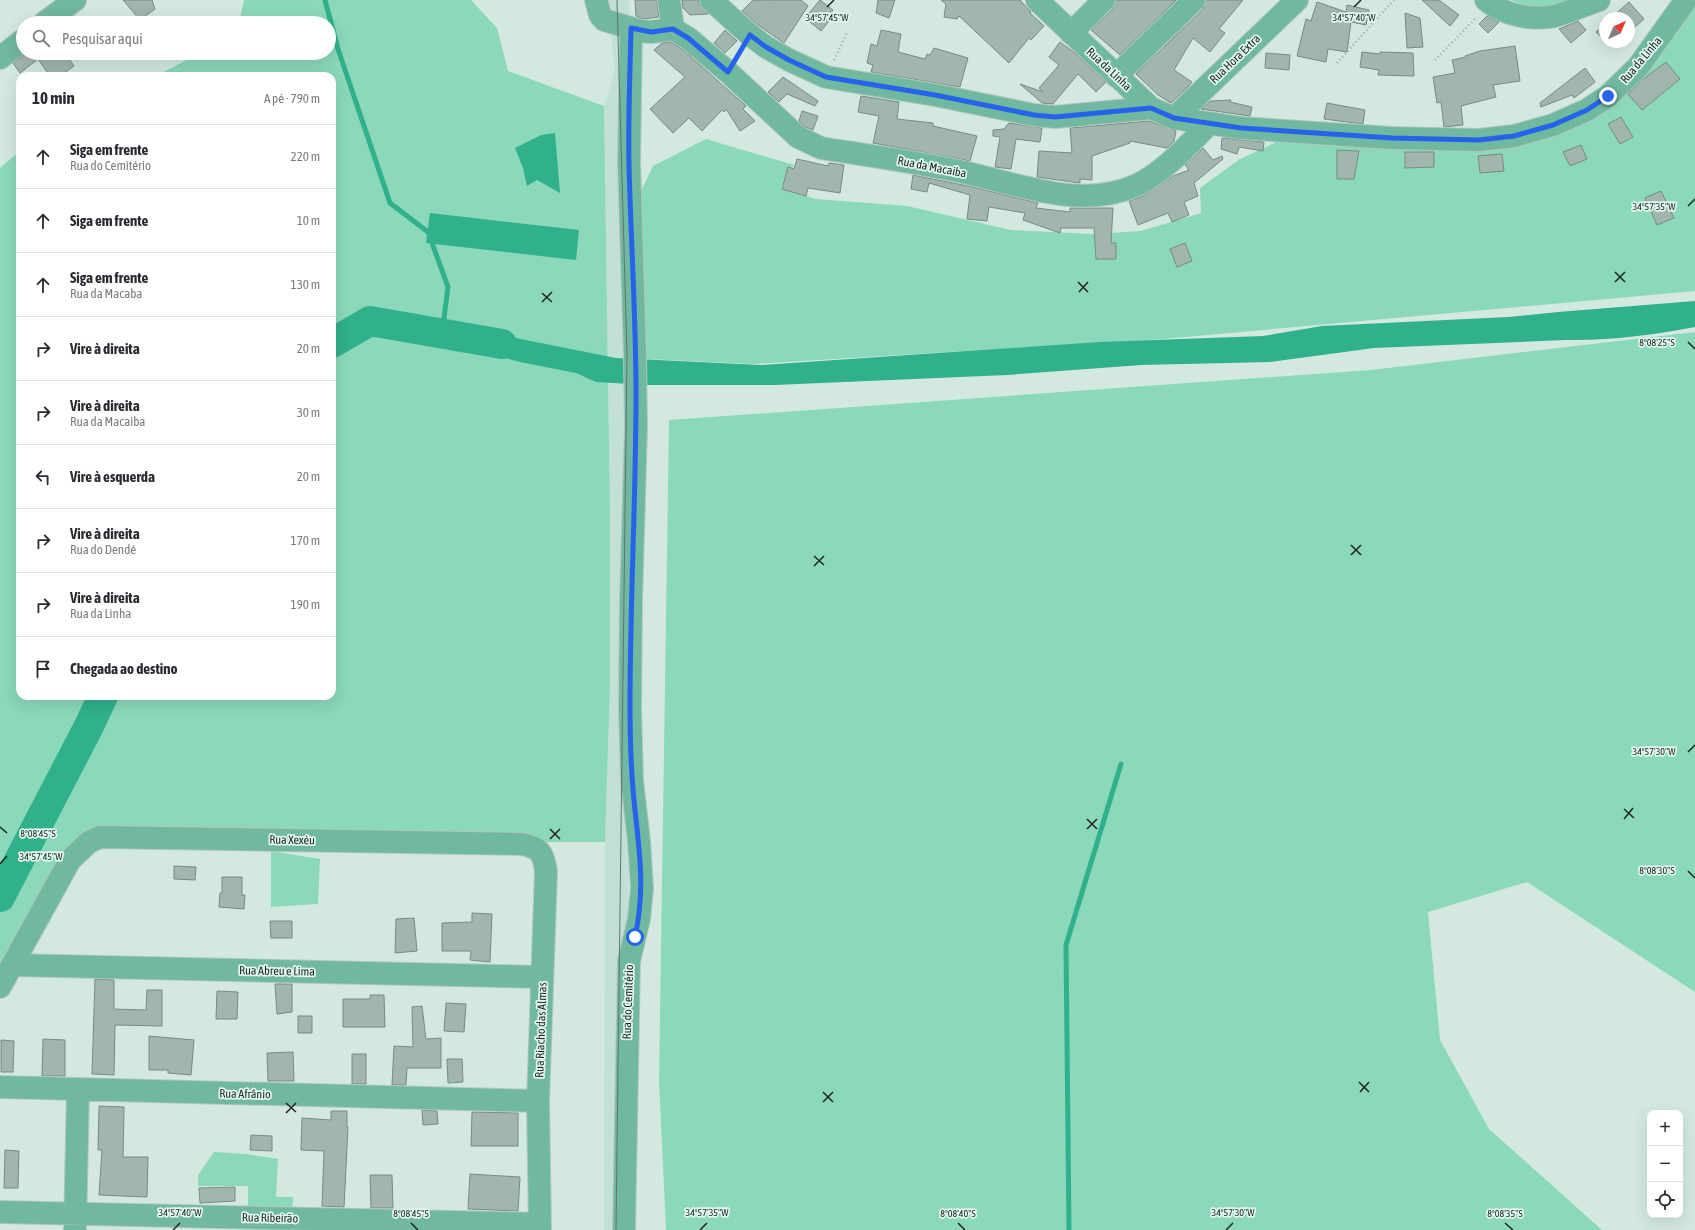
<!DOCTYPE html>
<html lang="pt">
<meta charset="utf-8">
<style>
:root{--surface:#fff;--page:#f2f2f3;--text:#2b2b33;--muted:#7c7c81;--line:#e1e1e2}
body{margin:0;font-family:"Asap Condensed",sans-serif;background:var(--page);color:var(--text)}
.controls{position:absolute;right:12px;bottom:12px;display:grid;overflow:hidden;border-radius:8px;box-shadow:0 4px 16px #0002}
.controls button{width:36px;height:36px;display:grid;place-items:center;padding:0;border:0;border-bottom:1px solid var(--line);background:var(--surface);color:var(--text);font:20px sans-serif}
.compass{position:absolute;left:1599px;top:12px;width:36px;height:36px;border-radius:50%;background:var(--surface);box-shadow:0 4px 16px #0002;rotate:44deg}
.stop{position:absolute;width:12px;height:12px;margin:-9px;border:3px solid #2563eb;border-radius:50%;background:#fff}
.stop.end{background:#2563eb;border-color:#fff;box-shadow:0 1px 4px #0008}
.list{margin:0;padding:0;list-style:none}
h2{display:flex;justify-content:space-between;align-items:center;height:52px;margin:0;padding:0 16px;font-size:17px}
h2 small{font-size:13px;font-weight:400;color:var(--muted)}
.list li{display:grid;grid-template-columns:26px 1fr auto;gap:12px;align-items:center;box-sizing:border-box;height:64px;padding:0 16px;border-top:1px solid var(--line)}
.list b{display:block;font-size:15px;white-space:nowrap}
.list p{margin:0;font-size:13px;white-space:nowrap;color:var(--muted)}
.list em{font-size:13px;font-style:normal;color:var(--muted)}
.icon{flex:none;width:22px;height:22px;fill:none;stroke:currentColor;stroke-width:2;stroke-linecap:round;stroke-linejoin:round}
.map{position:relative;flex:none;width:1695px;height:1230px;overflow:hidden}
.search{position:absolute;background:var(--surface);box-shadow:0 4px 16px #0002;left:16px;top:16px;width:320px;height:44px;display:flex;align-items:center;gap:10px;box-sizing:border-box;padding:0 14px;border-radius:22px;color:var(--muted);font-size:15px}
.panel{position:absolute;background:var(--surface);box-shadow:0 4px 16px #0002;left:16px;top:72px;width:320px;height:628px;border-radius:12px}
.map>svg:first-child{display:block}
</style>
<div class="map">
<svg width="1695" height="1230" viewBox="0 0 1695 1230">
<rect width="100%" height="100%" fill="#d3e9e0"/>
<path fill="#c2e0d4" d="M608,0H629L630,17L628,750L629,916L623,1230H604L605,842L610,684V514L604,106L615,70Z"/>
<path fill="#8bd8bb" d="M244,0H471L497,28L508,71L604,106L610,514V684L605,842H534L96,832L63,852L0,962V168L20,151V696H332V76H156L200,53H329V23H239Z
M1511,0H1573L1529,17L1518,3Z
M1695,4V291L1163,339L753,364L647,359L641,191L653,166L706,139L794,165L781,187L816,199L907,206L1011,230L1093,234L1141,231L1201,213L1200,188L1240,159L1281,140L1461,147L1532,143L1602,114L1676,35Z
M1695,332V992L1527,882L1428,912L1440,1040L1489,1129L1602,1230H666L659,1081L669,420L1371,370Z
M271,851L320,859L318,904L271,907Z
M214,1152L246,1154L278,1159L276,1197H293L292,1215L248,1213V1186H198V1175Z"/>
<path fill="#30b08b" d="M555,133L560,193L537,180L527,186L523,168L515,148L541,135Z
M430,213L579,230L576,260L426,243Z
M1695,301V327C1652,335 1608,341 1565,340L1374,348L1270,362L1141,365L1007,375L775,385H647L596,382L576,373L520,362L456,345L465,328L616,358L761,365L1100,342L1263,336L1322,326L1508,317L1558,312Z"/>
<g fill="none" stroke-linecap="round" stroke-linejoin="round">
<path stroke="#30b08b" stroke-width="5" d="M325,0L338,49L390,203L428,232L448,287L442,334
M1069,1230L1066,945L1121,764"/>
<path stroke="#30b08b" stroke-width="30" d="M332,343L370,321L502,344
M0,897L89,726L103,696"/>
</g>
<path fill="#a1b6ad" stroke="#778b82" d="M123,0H152L155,9L140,20Z
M635,0H657L659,17L643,19L636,16Z
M682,0H699V4L708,14L690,15L683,8Z
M753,0H801L808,6L784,43L758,25L742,11Z
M820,0L833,10L827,18L829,21L821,31L805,18Z
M878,0H895L889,18L876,13Z
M941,0H1020L1031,12L1030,13L1044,26L1031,40L1029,38L1009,63L959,16L957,19L944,17L946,4Z
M1116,0H1176L1120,55L1091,30L1113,9Z
M1206,0H1243L1219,29L1225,33L1210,52L1193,38L1174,70L1192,82L1188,87L1171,103L1158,95L1136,74L1203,9Z
M1422,0H1439L1459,15L1450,26Z
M1317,2L1346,12L1347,5L1369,10L1366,25L1351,22L1347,52L1328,49L1326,62L1297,56L1306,19L1311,21Z
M1629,2L1644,19L1629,32V18H1611Z
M1405,13L1420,18L1423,47L1407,48Z
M1487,16L1499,22L1488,33L1479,24Z
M1578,21L1586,30L1571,43L1559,29Z
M1605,24V41L1596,32Z
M725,30L737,41L725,53L714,43Z
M881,30L901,34L898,52L925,59L927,54L930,55L934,48L968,58L960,87L871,72L873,65L867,63L871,44L877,46Z
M670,42L681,48L746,106L743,109L755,121L740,131L726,109L724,112L722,110L702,131L689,118L673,133L650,109L685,77L654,50L662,43Z
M1060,42L1075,53L1106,82L1096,92L1078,74L1053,104L1042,103L1020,84L1043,92L1039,88L1059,65L1049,57Z
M1515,46L1520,81L1493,85L1496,97L1461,106L1463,125L1444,127L1441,102L1437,103L1433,77L1455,73L1452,60L1466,57L1465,56L1480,51Z
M1362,52L1380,54V52L1413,53L1414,76L1378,75L1379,70L1360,67Z
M27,53H65L74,66L60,76H50L38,59L20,73L13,63Z
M1266,53L1290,55L1289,70L1265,68Z
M1666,62L1680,79L1642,110L1628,94L1642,80Z
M1585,68L1595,82L1574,98L1572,95L1541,107L1540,103Z
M783,77L818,101L815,106L787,94L779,102L768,92Z
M861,96L899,102L897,119L933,123V126L977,136L970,161L873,143L879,116L858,112Z
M1231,100L1230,102L1252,107L1250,116L1201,109L1210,101Z
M1327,103L1365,110L1363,124L1324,119Z
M802,111L818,116L813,130L805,127L799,121Z
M1621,117L1633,137L1620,144L1608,124Z
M1149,121L1176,131L1174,141L1167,148L1130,141V143L1092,156V180L1080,179V183L1037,177L1039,151L1072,153L1070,128Z
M1009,123L1042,128L1040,142L1016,139L1011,169L995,167L1000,137L993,136V130L1004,129Z
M1222,138L1264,142L1263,151L1239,147L1237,154L1221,149Z
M1581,145L1587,159L1570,166L1563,152Z
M1203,148L1213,160L1222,156L1223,159L1194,183L1198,196L1184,202L1189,215L1172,222L1168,213L1138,225L1129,201L1143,196L1173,176L1189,170L1185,165Z
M1337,150L1359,151L1354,179H1337Z
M1405,152H1434V167L1405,168Z
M1502,154L1504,171L1480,173L1478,156Z
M797,159L828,166L829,163L844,165L840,193L808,188L806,196L782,189L788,167L794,169Z
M913,175L973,187L1038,203L1036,208L1070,212V208H1113L1111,243H1116V259H1096L1094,228H1061L1060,233L1023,220L1025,213L989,207L987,221L967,219L970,195L929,183L927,192L911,189Z
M1661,191L1674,218L1657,225L1645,198Z
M1185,243L1192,261L1177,267L1170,249Z
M174,866L196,867L195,880L174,879Z
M222,877H242V895H245L244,909L219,907L220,893H222Z
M472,913L492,914L490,962L470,960L471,951H442V923L472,922Z
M414,918L417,951L395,953L396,919Z
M270,921H292V938H271Z
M95,979L114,980V1009L146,1010L147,990H162V1026L115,1025L114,1075L92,1074Z
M275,984H292V1012L277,1014Z
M217,991L238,992L237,1019H216Z
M370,995H384L385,1027H343V999H370Z
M446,1003L466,1004L464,1032L444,1031Z
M422,1006L426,1039L441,1038V1068H407L406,1085H392L394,1046L413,1047L412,1007Z
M298,1016H312V1033H298Z
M149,1036L194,1040L191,1075L168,1073V1070H149Z
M43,1039L65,1040V1076H42Z
M1,1040L14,1041L13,1072H1Z
M293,1052L294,1081H268L267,1053Z
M352,1054H366V1084H352Z
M447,1059H462L463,1082L448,1083Z
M99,1106L124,1107L123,1157H148L147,1197L99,1195L102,1150H98Z
M422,1110L437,1111L438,1124L423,1125Z
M331,1111H347V1127H348L344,1207L322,1206L324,1151L301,1150L302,1118L331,1120Z
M472,1112L518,1113V1146H471Z
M251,1135L272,1136V1151L250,1150Z
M5,1150L19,1151L18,1188H4Z
M470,1174L520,1177L518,1211L468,1209Z
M370,1175H392L393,1208H371Z
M235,1187V1201L200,1203L199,1188Z"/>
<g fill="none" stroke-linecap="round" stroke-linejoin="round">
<defs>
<path id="minor" d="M596,0L600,15L604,20L641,31L651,32L673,29
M669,0L673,29
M711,0L750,35L766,47L789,60L826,77L935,95L1034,115L1055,117L1151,108
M1037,0L1151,108L1174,118L1241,128L1392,138L1479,140L1514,136L1553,125L1587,110L1608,96L1638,67L1686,0
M1486,0C1503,15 1533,21 1555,16C1570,12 1584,5 1599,0
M44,23L75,0
M673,29L688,38L728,72L798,137L821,148C865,155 909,161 953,170C1013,181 1077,212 1137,185C1165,171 1187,146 1209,124
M1071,33L1104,0
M0,58L23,40
M1116,76L1194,0
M1174,118L1297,0
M12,965L542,977
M0,987L70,860L89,842L100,837L522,844C540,848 543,852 546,871L538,1101L540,1230
M0,1087L538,1101
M0,1212L540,1224
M75,1230L78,1089
M624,1230L629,961L639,919L642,888L639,841L632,781L630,707L631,600L636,427L635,356L629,162L631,28"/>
</defs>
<use href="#minor" stroke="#b2c6be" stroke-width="24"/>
<path stroke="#9bada6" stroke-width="2.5" stroke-dasharray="1 3" stroke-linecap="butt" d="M762,20L776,0
M834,60L847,33
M1435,60L1477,17
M1337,63L1394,0"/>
<use href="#minor" stroke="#70b89e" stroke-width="22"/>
<path stroke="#65736d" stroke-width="1" d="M616,1230L627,355L617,0"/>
</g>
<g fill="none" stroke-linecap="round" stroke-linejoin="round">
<path stroke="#2563eb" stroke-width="5" d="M635,937C645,891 640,856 635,810C631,775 630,740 630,705C630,601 636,498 636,394C636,318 631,242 629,166C628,120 630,74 631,28L651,32L673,29L688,38L728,72L750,35L766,47L789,60L826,77L935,95L1034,115L1055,117L1151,108L1174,118L1241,128L1392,138L1479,140L1514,136L1553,125L1587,110L1608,96"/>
</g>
<path fill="none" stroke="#1d2522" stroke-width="1.5" d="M827,7L834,0M1354,7L1361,0M1688,206L1695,199M1615,272L1625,282M1078,282L1088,292M1615,282L1625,272M1079,292L1088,282M542,293L552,302M542,302L552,292M1688,342L1695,349M1351,545L1361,555M1351,555L1361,545M814,556L824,565M814,566L824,556M1688,752L1695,745M1624,809L1634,818M1087,819L1097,829M1624,819L1633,808M0,827L7,833M550,829L560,839M1087,829L1097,819M550,839L560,829M0,864L7,856M1688,871L1695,878M1359,1082L1369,1092M823,1092L833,1102M1360,1092L1369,1082M823,1102L833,1092M286,1103L296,1112M286,1113L296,1103M411,1223L418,1230M958,1223L965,1230M1505,1223L1513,1230M173,1230L180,1223M700,1230L707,1223M1226,1230L1233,1223"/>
<g text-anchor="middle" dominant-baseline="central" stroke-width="3.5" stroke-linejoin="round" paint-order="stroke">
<g font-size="12" fill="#1d2522" stroke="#e0f7ed">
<text transform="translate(1235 59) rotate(-44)">Rua Hora Extra</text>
<text transform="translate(1641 60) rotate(-50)">Rua da Linha</text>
<text transform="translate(1109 69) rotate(43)">Rua da Linha</text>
<text transform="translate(932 167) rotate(11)">Rua da Macaiba</text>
<text transform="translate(292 840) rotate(1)">Rua Xexéu</text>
<text transform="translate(277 971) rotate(1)">Rua Abreu e Lima</text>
<text transform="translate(628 1002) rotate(-88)">Rua do Cemitério</text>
<text transform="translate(541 1030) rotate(-88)">Rua Riacho das Almas</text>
<text transform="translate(245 1094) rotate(1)">Rua Afrânio</text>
<text transform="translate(270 1218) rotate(1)">Rua Ribeirão</text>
</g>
</g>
<g font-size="10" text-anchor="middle" fill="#1d2522" stroke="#e0f7ed" stroke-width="3.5" stroke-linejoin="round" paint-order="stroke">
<text x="827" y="21">34°57'45"W</text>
<text x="1354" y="21">34°57'40"W</text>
<text x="1654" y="210">34°57'35"W</text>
<text x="1657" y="346">8°08'25"S</text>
<text x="1654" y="755">34°57'30"W</text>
<text x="38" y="837">8°08'45"S</text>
<text x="41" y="860">34°57'45"W</text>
<text x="1657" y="874">8°08'30"S</text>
<text x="180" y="1216">34°57'40"W</text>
<text x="707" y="1216">34°57'35"W</text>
<text x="1233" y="1216">34°57'30"W</text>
<text x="411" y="1217">8°08'45"S</text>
<text x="958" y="1217">8°08'40"S</text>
<text x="1505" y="1217">8°08'35"S</text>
</g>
</svg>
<div class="controls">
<button>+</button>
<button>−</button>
<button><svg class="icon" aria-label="locate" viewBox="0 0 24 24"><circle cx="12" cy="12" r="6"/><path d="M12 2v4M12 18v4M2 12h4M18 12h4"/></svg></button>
</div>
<svg class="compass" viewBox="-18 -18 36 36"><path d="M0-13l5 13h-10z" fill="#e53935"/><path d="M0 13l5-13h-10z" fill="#7c7c81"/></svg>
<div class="stop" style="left:635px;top:937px"></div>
<div class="stop end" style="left:1608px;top:96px"></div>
<div class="search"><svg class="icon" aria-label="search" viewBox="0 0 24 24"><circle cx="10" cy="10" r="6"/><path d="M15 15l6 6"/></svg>Pesquisar aqui</div>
<section class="panel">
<h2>10 min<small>A pé · 790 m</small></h2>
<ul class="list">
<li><svg class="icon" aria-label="ahead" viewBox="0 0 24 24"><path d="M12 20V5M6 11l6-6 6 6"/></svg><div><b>Siga em frente</b><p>Rua do Cemitério</p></div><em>220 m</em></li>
<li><svg class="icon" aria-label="ahead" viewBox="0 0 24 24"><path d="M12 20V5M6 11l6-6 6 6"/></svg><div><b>Siga em frente</b></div><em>10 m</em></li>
<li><svg class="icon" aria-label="ahead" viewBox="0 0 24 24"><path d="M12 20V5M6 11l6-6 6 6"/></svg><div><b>Siga em frente</b><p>Rua da Macaba</p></div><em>130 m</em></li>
<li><svg class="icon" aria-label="right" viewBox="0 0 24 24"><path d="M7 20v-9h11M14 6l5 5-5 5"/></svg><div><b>Vire à direita</b></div><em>20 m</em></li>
<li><svg class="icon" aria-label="right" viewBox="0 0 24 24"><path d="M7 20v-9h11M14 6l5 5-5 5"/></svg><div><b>Vire à direita</b><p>Rua da Macaiba</p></div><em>30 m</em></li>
<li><svg class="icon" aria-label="left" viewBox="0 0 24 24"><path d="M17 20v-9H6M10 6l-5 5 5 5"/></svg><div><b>Vire à esquerda</b></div><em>20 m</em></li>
<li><svg class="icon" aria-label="right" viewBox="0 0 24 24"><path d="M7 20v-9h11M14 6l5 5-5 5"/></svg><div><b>Vire à direita</b><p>Rua do Dendé</p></div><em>170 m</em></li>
<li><svg class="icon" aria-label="right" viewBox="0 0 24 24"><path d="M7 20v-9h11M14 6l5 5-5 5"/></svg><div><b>Vire à direita</b><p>Rua da Linha</p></div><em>190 m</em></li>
<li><svg class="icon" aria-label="arrive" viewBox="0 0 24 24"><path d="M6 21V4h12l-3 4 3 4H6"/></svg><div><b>Chegada ao destino</b></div></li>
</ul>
</section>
</div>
